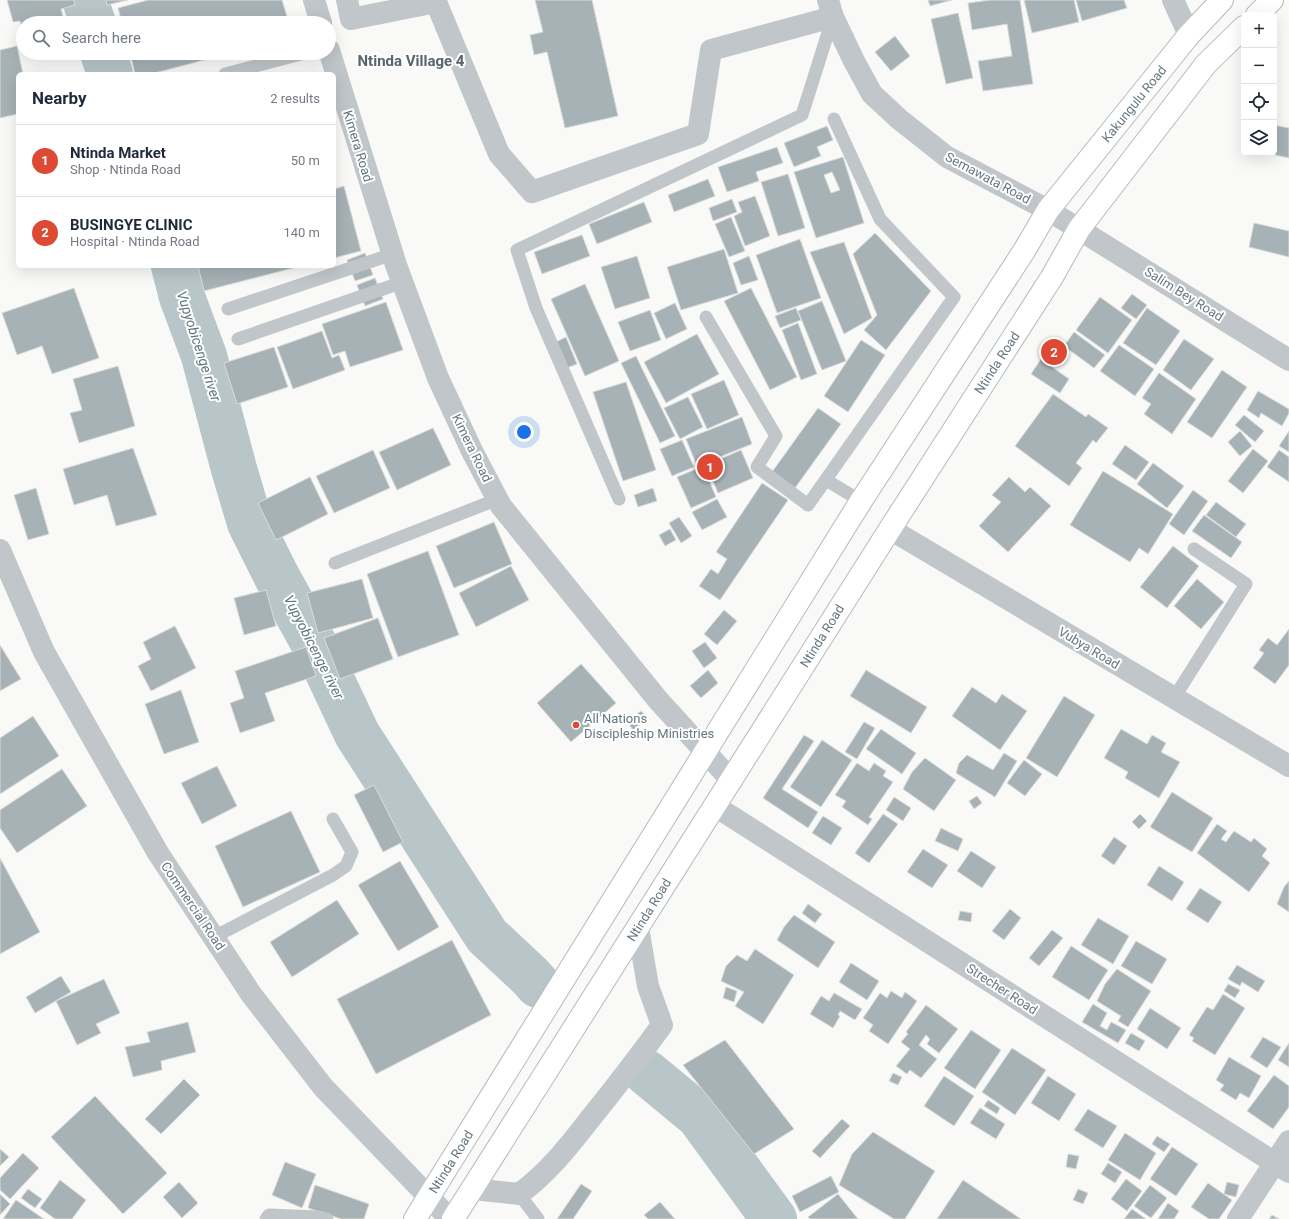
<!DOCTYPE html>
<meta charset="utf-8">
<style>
:root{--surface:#fff;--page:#f2f2f3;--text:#1f2937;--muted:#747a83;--line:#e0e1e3;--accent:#dd4933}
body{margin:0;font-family:Roboto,sans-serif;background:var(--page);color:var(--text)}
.controls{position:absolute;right:12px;top:12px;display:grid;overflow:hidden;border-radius:6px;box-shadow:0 4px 16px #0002}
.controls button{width:36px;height:36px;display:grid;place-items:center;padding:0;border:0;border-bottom:1px solid var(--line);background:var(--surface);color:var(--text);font:20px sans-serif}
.you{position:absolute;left:524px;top:432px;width:14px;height:14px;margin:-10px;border:3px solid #fff;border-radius:50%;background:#1a73e8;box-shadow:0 0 0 6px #1a73e833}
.badge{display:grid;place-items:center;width:26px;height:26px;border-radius:50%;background:var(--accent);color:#fff;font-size:13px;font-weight:700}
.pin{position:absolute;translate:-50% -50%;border:2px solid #fff;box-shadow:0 1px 4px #0006}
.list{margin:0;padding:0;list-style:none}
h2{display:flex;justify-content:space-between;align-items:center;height:52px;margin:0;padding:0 16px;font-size:17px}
h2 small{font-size:13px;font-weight:400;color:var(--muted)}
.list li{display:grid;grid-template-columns:26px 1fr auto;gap:12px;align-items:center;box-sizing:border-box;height:72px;padding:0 16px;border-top:1px solid var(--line)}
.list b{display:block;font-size:15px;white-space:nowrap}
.list p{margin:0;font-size:13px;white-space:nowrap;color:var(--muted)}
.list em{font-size:13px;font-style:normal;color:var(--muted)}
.icon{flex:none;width:22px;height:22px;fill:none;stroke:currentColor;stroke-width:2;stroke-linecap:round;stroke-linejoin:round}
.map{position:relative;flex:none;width:1289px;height:1219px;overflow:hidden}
.search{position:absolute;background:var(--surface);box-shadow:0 4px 16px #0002;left:16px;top:16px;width:320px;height:44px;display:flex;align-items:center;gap:10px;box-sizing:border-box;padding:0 14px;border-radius:22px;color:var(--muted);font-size:15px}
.panel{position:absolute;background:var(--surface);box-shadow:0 4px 16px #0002;left:16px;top:72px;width:320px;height:196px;border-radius:6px}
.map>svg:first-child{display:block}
</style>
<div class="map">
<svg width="1289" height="1219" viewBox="0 0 1289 1219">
<rect width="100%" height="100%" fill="#f9f9f7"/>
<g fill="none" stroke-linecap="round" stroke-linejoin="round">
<path stroke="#b8c6c9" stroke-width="46" d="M85,0L93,23
M103,53L110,74
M174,266L182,297L204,356L234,469L250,523L277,577L317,649L357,734L487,936L530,976L538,985
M647,1073L699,1116L774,1219"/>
</g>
<path fill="#a7b2b6" stroke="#dbdbd9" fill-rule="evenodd" d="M7,0H74L75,5L61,9L65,23H23V33L20,21L13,22Z
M106,0H128L107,5Z
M148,0H282L289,23H122L118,8Z
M535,0H592L618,116L565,128L547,52L534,55L530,35L543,32Z
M928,0H952L930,6Z
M990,0H1020L1033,84L983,91L978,61L1012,56L1007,24L972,30L968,3Z
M1024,0H1074L1079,22L1032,33Z
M1076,0H1124L1127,8L1082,21Z
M958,13L973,78L946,84L931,19Z
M895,36L910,56L891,71L875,52Z
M17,46L23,74H18V114L0,118V50Z
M130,53H231L151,74H135Z
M1274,125L1289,128V158L1266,153H1274Z
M827,126L833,140L817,147L821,156L794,167L784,143Z
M777,147L783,163L756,172L759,181L727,192L718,167Z
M843,157L864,223L816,238L794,172ZM832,172L840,190L831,193L824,175Z
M788,174L805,228L778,236L761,182Z
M708,179L715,196L674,212L668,195Z
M344,186L361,251L334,258V189Z
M755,196L770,236L745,246L734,216L742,212L738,202Z
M732,199L737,212L713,221L709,208Z
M644,202L652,222L597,244L589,224Z
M731,217L745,251L729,257L715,224Z
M1254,223L1289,231V257L1249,247Z
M875,233L931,291L886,350L864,330L877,315L853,254Z
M582,235L590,256L542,274L534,252Z
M800,239L821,298L777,313L756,255Z
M844,242L872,318L844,334L810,252Z
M724,249L738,293L681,310L667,267Z
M365,253L373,275L355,281L347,260Z
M637,256L650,298L615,309L601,267Z
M749,256L758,280L741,285L733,263Z
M198,266H301L204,291Z
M375,278L383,299L365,306L357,285Z
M585,284L619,361L585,376L551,299Z
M74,288L99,358L52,374L42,346L17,355L2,313Z
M751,288L797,377L770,390L724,301Z
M1132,294L1147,305L1136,319L1121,308Z
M1100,297L1132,320L1108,353L1076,330Z
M822,301L846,361L822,370L798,311Z
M386,302L403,350L350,367L345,351L333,355L322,324Z
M675,303L687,329L666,339L654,313Z
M796,308L801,320L780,328L775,316Z
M1147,308L1180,331L1156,365L1123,343Z
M650,310L661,340L630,351L618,322Z
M798,323L817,374L801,380L782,330Z
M322,331L332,358L339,355L345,370L293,389L277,347Z
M1074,332L1105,355L1094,368L1064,346Z
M697,334L719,374L666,403L644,362Z
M566,337L577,364L567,368L556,342Z
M1184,339L1214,359L1191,390L1163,370Z
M861,340L885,355L848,412L824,396Z
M1119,345L1154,369L1135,396L1100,371Z
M274,347L288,387L237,404L224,363Z
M636,356L675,436L660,443L621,363Z
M1041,359L1069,379L1060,393L1031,374Z
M118,366L135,426L79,443L70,413L82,410L73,379Z
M1222,370L1247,387L1212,438L1187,422Z
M1159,373L1196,399L1172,434L1144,414L1151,404L1142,398Z
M724,380L739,415L707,429L691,394Z
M626,382L656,470L623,481L593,392Z
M1258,391L1289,409V413L1282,426L1261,413L1259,418L1247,410Z
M1053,394L1086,417L1088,414L1108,428L1096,443L1093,440L1076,463L1082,468L1069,486L1015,446Z
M688,397L703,427L680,439L664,408Z
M818,408L841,424L795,488L772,472Z
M1244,415L1264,431L1255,442L1235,425Z
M742,417L752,444L697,466L686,439Z
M433,428L451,465L397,490L379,452Z
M1240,431L1252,446L1240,456L1228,442Z
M1289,431V452L1279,446Z
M682,440L694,467L672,476L660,449Z
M1125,445L1149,462L1136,480L1112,464Z
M133,448L157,515L116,526L107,495L74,505L63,469Z
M1253,449L1268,461L1243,493L1228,481Z
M373,450L390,488L334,513L316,476Z
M741,450L753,478L718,493L706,465Z
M1279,450L1289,457V482L1267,467Z
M1153,463L1184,486L1167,508L1137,484Z
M703,466L716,497L691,508L677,477Z
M1103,471L1173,514L1148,554L1139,548L1130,562L1070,525Z
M310,477L328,514L276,540L258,503Z
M1009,477L1025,492L1030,487L1051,506L1008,552L979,526L1001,502L992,495Z
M762,483L788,500L720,600L699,586L711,569L718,574L727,559L716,552Z
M36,488L49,534L28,540L14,495Z
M653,488L657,501L638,507L634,495Z
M1193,490L1208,501L1184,535L1169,524Z
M717,499L727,517L702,530L692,512Z
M1216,502L1246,524L1236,537L1206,515Z
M1204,515L1242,542L1231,558L1192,531Z
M679,517L692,536L681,543L669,523Z
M494,522L512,564L454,588L436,546Z
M670,529L676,540L665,546L659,535Z
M1173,546L1199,566L1167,608L1140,587Z
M428,551L459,635L398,657L367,574Z
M511,566L529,600L476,627L459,593Z
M362,579L373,618L318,633L307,593Z
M1197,579L1224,602L1201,629L1174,606Z
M266,590L276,626L244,635L234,598Z
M724,610L737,621L717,645L704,634Z
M378,618L393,659L340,679L324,638Z
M175,626L196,668L151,691L138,666L151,659L143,642Z
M1289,629V665L1275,684L1253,668L1264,653L1259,650L1268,638L1277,645Z
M705,642L717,658L704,668L692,651Z
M0,645L21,679L0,691Z
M306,647L316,676L265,693L275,721L240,733L230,703L244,698L235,671Z
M581,664L616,703L571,742L537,703Z
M708,670L718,683L701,698L690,686Z
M866,670L927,707L911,733L850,696Z
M972,687L996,703L1002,694L1027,711L1000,750L952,716Z
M181,690L199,742L164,754L145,704Z
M1064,696L1095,715L1057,777L1026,758Z
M641,711L648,719L633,730L627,721Z
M33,716L59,756L0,794V738Z
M864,722L875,728L857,759L845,752Z
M881,729L916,753L902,774L866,749Z
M1121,729L1147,744L1152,735L1166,743L1161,752L1180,762L1159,798L1125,778L1128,772L1104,758Z
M804,735L814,741L782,789L818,812L808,828L763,798Z
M822,740L852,760L821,807L790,787Z
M1004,753L1017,761L995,797L956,773L959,763L967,755L993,770Z
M925,758L956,780L934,811L903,789L912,772Z
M1024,760L1042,774L1025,796L1007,783Z
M857,763L869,771L874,763L886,771L883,776L893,782L869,817L872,819L868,825L842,807L846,801L835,795Z
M217,766L237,806L202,824L181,783Z
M62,769L87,806L17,853L0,828V810Z
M374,785L403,842L383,852L354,795Z
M1172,792L1213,818L1192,852L1150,827Z
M977,796L982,803L974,809L969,801Z
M894,797L911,808L903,821L886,810Z
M291,811L320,872L243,907L215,846Z
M883,814L898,824L869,863L855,853Z
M1140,814L1147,821L1139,829L1132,822Z
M823,816L842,828L831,845L812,833Z
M1217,824L1227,831L1221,839L1226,842L1234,831L1251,842L1254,838L1267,849L1262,856L1270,863L1249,892L1197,853Z
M941,828L963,839L958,851L935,841Z
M1114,837L1127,846L1114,865L1101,856Z
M923,849L948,865L932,888L907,872Z
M971,851L996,867L982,888L957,871Z
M0,858L40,932L0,954Z
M400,861L439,927L398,951L358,885Z
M1159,866L1184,882L1172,901L1147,885Z
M1289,881V912L1277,904L1284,887Z
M1200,888L1222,902L1208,923L1186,909Z
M337,900L359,934L292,977L270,942Z
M808,904L822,914L815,923L802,913Z
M1010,909L1021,918L1004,940L992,931Z
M960,911L972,913L971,922L958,920Z
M794,915L835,942L818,968L777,940L784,927Z
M1098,918L1129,936L1113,964L1081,945Z
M1052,930L1063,938L1039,966L1029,958Z
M452,940L491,1015L376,1074L337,999Z
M1136,941L1167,959L1152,984L1121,966Z
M1071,946L1108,970L1089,1000L1052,977Z
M755,949L794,975L763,1024L735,1006L744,992L721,981L726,966L737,955L747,961Z
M851,963L879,981L867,1000L839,982Z
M1237,965L1265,981L1258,992L1242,982L1240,986L1228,979Z
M1117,969L1151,991L1128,1027L1118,1021L1121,1016L1097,1001L1105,984Z
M61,976L71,992L35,1013L26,997Z
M104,979L120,1013L96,1024L101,1033L77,1045L56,1001Z
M1228,984L1240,990L1235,998L1224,991Z
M726,987L737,991L734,1002L723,998Z
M891,991L902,998L905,992L917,1001L888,1044L869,1031L873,1025L863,1018L880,993L887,998Z
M834,993L862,1009L855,1020L840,1011L838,1015L840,1016L833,1028L810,1014L821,996L829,1001Z
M1223,994L1245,1008L1215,1055L1192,1041L1194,1038L1189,1035L1207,1007L1213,1010Z
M1093,1004L1107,1013L1100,1026L1107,1030L1111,1022L1126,1030L1118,1043L1082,1022Z
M926,1005L958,1029L939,1053L927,1044L930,1039L926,1035L919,1045L937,1059L921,1078L910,1070L907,1074L896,1066L910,1049L901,1042L908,1034L906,1032Z
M1150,1008L1181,1028L1167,1049L1137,1029Z
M188,1022L196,1052L161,1061L162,1070L133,1077L125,1047L150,1042L147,1032Z
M971,1030L1001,1050L975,1089L944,1068Z
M1131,1033L1145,1041L1139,1051L1125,1043Z
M1263,1037L1281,1047L1267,1068L1250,1057Z
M725,1040L794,1129L754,1154L683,1065Z
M1289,1043V1067L1278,1060Z
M1012,1048L1046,1070L1015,1115L982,1092Z
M1229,1057L1261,1076L1249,1098L1240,1093L1236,1100L1220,1090L1224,1085L1216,1080Z
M893,1073L902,1077L898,1085L889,1081Z
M1274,1075L1289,1086V1107L1273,1129L1247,1111Z
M944,1076L974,1096L954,1126L924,1106Z
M1048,1076L1076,1094L1059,1121L1031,1103Z
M184,1079L200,1095L161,1134L145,1119Z
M95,1096L167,1173L123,1214L51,1137Z
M988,1100L1000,1108L997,1114L984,1106Z
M980,1108L1005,1124L996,1139L970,1123Z
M1088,1109L1117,1126L1103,1148L1074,1130Z
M842,1119L850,1126L820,1158L812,1151Z
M873,1132L935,1171L905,1219H894L839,1185L852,1154Z
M1125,1133L1156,1153L1140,1180L1108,1160Z
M1157,1136L1170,1144L1164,1152L1152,1144Z
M1172,1147L1198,1164L1176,1196L1150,1179Z
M0,1149L9,1157L0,1166Z
M23,1153L39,1168L10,1199L0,1190V1178Z
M1068,1154L1079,1156L1076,1169L1066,1167Z
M285,1162L316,1174L302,1208L272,1195Z
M1108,1163L1122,1172L1115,1183L1101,1174Z
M831,1176L839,1192L800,1212L792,1196Z
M1126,1179L1142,1191L1127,1211L1111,1199Z
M60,1180L86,1200L72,1219H55L40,1208Z
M963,1180L1021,1219H937Z
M179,1182L198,1203L182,1218L163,1197Z
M1227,1182L1239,1185L1236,1197L1224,1194Z
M1208,1183L1232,1200L1219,1219H1209L1191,1207Z
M581,1184L592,1191L573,1219H557Z
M315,1185L369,1204L364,1219H341L308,1208Z
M1150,1185L1167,1198L1151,1218L1134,1206Z
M28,1189L42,1199L35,1208L21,1198Z
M1078,1189L1088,1193L1083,1204L1073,1200Z
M0,1194L10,1204L0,1215Z
M838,1194L858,1219H810L808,1217Z
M16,1200L44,1219H3Z
M660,1202L675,1219H648L644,1215Z
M1168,1203L1179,1211L1174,1219H1158Z
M1132,1209L1146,1219H1124Z
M1272,1215L1279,1219H1269Z"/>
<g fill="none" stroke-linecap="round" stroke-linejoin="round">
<defs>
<path id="secondary" d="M1257,15L1272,0
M415,1219L861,501L1024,251L1048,210L1189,35L1222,0
M453,1219L890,529L1052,277L1079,229L1206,64L1244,27"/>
</defs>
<use href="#secondary" stroke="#b3babd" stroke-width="24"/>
<path stroke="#c0c6c9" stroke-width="13" d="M225,74L305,53
M228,309L393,254
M706,317L776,436L757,467L808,505L954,297L880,219L834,119
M238,339L403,282
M826,480L861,501
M619,499L536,308L517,250L802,115L833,17
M335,563L498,499
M1174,698L1246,584L1194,549
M214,937L333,875L346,866L352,852L333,819
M519,1194L538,1219
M266,1219L269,1215L319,1217L327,1219"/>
<path stroke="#c0c6c9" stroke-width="22" d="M314,0L321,23
M347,0L351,19L436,2L499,154L532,192L698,134L711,50L833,17
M828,0L833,17L854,61L872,94L899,119L947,157L1048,210L1289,360
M1173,0L1189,35
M329,50L396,265L438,378L472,451L501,506L658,700L732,781
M890,529L1289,766
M0,550L44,652L158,853L251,994L323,1087L450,1219
M715,806L1289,1172
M473,1189L519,1194C547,1174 569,1146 590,1119C615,1088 639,1057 662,1025L648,986L638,928
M1238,1219L1289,1141"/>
<use href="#secondary" stroke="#fff" stroke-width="22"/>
</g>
<circle fill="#dd4933" stroke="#fff" stroke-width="1.5" cx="576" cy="725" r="4"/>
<g text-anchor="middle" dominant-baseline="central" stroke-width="4" stroke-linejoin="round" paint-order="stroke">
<g font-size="13" fill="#657881" stroke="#fff">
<text transform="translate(1134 104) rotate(-51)">Kakungulu Road</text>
<text transform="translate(358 146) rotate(73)">Kimera Road</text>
<text transform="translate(988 178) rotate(28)">Semawata Road</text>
<text transform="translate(1184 294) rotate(32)">Salim Bey Road</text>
<text transform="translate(997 363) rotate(-57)">Ntinda Road</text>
<text transform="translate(472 448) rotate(64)">Kimera Road</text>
<text transform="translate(822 636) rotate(-58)">Ntinda Road</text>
<text transform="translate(1089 648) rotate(31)">Vubya Road</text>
<text transform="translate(193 906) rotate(56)">Commercial Road</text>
<text transform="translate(649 910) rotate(-58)">Ntinda Road</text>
<text transform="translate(1002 989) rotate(33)">Strecher Road</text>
<text transform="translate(451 1162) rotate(-58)">Ntinda Road</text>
</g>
<g font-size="13" fill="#657881" stroke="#fff" text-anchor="start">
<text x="584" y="718">All Nations<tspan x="584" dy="15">Discipleship Ministries</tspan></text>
</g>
<g font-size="14" font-style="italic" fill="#60767b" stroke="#fff">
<text transform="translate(199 346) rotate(72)">Vupyobicenge river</text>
<text transform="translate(314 647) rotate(63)">Vupyobicenge river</text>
</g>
<g font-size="15" font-weight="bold" fill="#57656c" stroke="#fff">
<text x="411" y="61">Ntinda Village 4</text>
</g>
</g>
</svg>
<div class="controls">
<button>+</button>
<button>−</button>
<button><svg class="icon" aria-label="locate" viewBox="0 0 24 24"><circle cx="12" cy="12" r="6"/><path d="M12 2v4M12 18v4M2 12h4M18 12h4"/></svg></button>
<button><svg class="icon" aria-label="layers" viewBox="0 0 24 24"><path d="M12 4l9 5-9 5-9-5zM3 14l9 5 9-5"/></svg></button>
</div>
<div class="you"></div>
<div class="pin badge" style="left:710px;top:467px">1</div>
<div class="pin badge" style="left:1054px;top:352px">2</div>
<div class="search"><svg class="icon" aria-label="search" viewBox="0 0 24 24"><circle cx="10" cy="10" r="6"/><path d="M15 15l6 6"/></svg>Search here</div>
<section class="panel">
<h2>Nearby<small>2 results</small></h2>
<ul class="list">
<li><span class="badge">1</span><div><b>Ntinda Market</b><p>Shop · Ntinda Road</p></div><em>50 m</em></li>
<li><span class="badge">2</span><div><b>BUSINGYE CLINIC</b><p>Hospital · Ntinda Road</p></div><em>140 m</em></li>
</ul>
</section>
</div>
